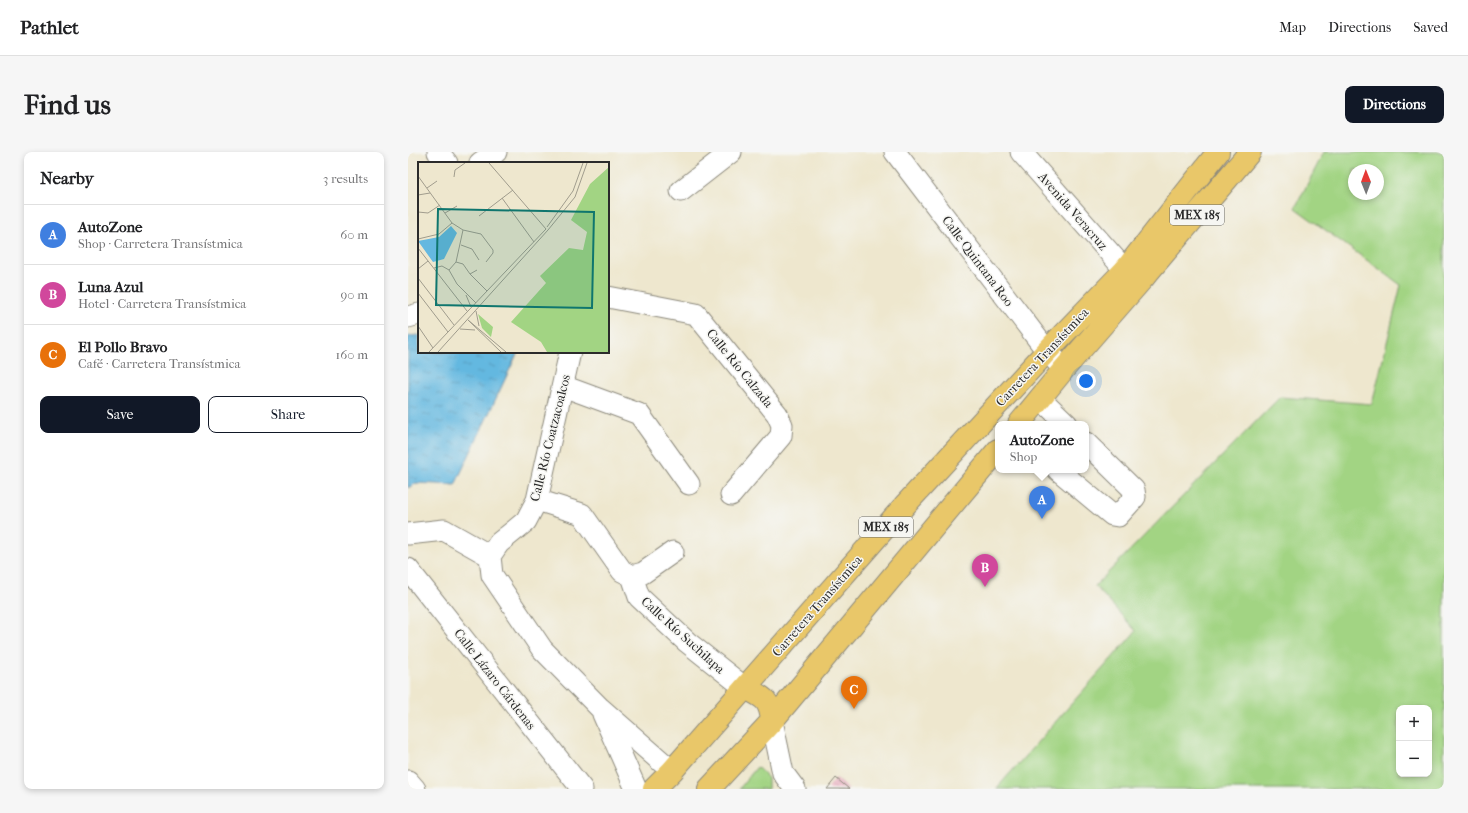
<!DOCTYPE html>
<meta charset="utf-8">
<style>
:root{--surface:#fff;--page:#f6f6f6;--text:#202124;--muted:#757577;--line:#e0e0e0;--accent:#111827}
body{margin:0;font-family:"IM FELL French Canon",serif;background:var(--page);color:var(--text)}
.controls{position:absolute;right:12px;bottom:12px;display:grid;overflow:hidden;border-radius:8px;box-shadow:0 2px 6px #0003}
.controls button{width:36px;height:36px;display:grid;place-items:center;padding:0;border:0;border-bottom:1px solid var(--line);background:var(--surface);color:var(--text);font:20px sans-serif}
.compass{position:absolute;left:940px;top:12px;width:36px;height:36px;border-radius:50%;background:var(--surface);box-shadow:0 2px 6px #0003;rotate:359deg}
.you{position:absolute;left:678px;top:229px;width:14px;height:14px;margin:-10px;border:3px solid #fff;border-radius:50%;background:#1a73e8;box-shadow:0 0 0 6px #1a73e833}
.badge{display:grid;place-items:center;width:26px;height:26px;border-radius:50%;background:var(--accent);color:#fff;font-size:13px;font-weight:700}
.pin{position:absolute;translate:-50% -33px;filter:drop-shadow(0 1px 2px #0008)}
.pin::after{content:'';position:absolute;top:21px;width:14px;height:12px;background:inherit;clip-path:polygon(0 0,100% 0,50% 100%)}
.popup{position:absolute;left:587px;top:269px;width:94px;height:52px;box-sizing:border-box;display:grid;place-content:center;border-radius:8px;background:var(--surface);filter:drop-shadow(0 1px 3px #0005);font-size:13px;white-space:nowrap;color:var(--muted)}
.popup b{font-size:15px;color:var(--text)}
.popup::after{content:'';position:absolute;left:50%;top:100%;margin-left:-8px;border:8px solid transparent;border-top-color:var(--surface)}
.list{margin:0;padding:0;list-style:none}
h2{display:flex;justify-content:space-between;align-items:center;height:52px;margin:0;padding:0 16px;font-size:17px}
h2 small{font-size:13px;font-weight:400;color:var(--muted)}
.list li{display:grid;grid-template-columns:26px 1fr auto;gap:12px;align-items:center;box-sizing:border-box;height:60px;padding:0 16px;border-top:1px solid var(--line)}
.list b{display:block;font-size:15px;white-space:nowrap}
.list p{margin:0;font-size:13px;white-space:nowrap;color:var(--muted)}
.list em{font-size:13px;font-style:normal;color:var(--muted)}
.actions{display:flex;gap:8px;padding:12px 16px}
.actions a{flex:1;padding:9px 0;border:1px solid var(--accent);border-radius:8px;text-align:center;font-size:14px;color:var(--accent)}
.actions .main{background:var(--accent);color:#fff}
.map{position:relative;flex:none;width:1036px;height:637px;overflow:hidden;border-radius:8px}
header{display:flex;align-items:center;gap:24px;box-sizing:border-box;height:56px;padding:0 20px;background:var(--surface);border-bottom:1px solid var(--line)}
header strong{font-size:19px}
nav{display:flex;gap:22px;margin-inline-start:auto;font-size:14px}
.intro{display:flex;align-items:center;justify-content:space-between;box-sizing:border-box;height:96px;padding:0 24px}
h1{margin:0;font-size:28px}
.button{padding:10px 18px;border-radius:8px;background:var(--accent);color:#fff;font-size:14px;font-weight:700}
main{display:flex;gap:24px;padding:0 24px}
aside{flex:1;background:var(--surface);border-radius:8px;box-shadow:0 2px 6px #0003}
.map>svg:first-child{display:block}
</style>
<header>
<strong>Pathlet</strong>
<nav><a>Map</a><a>Directions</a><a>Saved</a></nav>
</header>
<div class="intro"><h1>Find us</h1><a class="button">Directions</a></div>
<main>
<aside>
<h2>Nearby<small>3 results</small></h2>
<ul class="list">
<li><span class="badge" style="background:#3f7fe0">A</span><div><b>AutoZone</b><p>Shop · Carretera Transístmica</p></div><em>60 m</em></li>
<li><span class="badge" style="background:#d1479c">B</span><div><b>Luna Azul</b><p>Hotel · Carretera Transístmica</p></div><em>90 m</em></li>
<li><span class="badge" style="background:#e8710a">C</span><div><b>El Pollo Bravo</b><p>Café · Carretera Transístmica</p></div><em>160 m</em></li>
</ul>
<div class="actions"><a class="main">Save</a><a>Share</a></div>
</aside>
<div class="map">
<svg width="1036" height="637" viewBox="0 0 1036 637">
<defs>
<pattern id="water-ripples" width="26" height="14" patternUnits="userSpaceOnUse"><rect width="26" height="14" fill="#64b8e0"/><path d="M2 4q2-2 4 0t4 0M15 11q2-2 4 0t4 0" fill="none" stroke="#5396b6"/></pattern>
<pattern id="building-back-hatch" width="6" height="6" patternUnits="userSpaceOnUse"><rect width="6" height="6" fill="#ecb0c2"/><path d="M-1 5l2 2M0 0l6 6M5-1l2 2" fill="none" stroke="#bf8f9e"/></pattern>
</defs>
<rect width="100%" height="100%" fill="#f6f6f2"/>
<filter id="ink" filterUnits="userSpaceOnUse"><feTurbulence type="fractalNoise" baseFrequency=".025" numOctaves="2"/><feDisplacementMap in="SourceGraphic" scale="8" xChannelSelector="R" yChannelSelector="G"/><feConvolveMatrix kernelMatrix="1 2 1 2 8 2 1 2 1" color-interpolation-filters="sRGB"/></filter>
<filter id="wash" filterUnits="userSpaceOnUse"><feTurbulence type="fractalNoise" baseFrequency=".012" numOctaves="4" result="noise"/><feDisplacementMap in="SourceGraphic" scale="16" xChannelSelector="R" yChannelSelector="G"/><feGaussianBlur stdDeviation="0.9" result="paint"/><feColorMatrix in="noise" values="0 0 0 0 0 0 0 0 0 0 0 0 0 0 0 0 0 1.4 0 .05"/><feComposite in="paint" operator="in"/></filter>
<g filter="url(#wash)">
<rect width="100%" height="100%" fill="#eee7ce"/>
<path fill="#a2d483" stroke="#668057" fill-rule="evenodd" d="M916,0H1036V637H588L728,479L687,434L872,245L964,252L993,133L887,56ZM946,18H970V42H946ZM991,556H1021V622H991Z
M349,615L360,626V637H331Z"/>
<path fill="url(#water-ripples)" stroke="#487286" d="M11,183V200H110L47,333L8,331L0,336V184Z"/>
<g id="blocks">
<path fill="url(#building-back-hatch)" d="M428,626L441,637H419Z"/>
</g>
</g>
<g filter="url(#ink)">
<use href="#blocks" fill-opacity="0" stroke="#8c897c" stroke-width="1"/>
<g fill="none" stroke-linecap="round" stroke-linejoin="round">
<defs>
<path id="minor" d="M30,0L39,11
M487,0L639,199L656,217
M613,0L717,118
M72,11L88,0
M273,39L323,0
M200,145L288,162L369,262L374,273L373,284L323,343
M0,165L11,162
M162,200L129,348L118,369L91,391L82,404L84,423L134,497L192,556L264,619
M155,234L231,262L281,332
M632,246L659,272
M650,318L704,363L710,364L727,345L726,338L678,291
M129,348L174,362L214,419L224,424L235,421L265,400
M0,382L36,378L82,404
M0,417L174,637
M224,424L231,445L279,490L337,536
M195,562L228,637
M364,569L375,621L387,637
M0,629L7,637"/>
<path id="major" d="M611,272L656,217L736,125
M337,536C355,545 362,547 364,569
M246,637L264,619L497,353L639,199L717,118
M301,637L364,569L590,298"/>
<path id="highway" d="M717,118L810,0
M736,125L842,0"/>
</defs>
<use href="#minor" stroke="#8c897c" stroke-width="23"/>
<use href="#major" stroke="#8c897c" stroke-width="24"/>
<use href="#highway" stroke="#8c897c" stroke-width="24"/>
<use href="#minor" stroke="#fff" stroke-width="21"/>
<use href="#major" stroke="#e9c769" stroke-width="22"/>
<use href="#highway" stroke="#e9c769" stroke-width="22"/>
</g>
</g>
<g text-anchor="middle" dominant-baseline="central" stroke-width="3" stroke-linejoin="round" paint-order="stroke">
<g fill="#f6f6f2" stroke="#686867" stroke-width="1">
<rect x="762" y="53" width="54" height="20" rx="3"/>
<rect x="451" y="365" width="54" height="20" rx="3"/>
</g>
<g font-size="12" font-weight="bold" fill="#2b2b2b">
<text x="789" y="63">MEX 185</text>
<text x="478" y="375">MEX 185</text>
</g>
<g font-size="13" fill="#2b2b2b" stroke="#f6f6f2">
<text transform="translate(665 59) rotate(49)">Avenida Veracruz</text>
<text transform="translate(570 109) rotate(53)">Calle Quintana Roo</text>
<text transform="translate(634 205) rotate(-47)">Carretera Transístmica</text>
<text transform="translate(332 216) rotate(51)">Calle Río Calzada</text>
<text transform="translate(142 286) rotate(-76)">Calle Río Coatzacoalcos</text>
<text transform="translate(409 454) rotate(-49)">Carretera Transístmica</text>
<text transform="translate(275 483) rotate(42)">Calle Río Suchilapa</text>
<text transform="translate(87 527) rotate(52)">Calle Lázaro Cárdenas</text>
</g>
</g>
<g transform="translate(10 10)">
<rect width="191" height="191" fill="#eee7ce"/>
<path d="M191,5V190H129L123,180L93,160L128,121L122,114L151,86L165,88L169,70L153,58L172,22ZM60,152L75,165L73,175L64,166Z" fill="#a2d483"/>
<path d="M33,64L39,71L26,97L15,100L0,79L21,75Z" fill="#64b8e0"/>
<path fill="none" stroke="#a09c8d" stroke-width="1" d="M71,1L128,67M0,14L34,61L45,68L38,100L31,108M36,15L37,8L47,1M9,26L19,19M0,33L12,31M84,36L116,80M0,50L10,51L22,43M27,51L39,44M61,54L95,28M129,65L155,29L165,1M45,68L63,72L75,88V91L68,100M130,68L157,35L169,1M0,77L21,72L34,61M43,83L54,87L61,98M0,86L49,149M38,100L45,102L52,112L59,108M16,106L24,104L31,108M0,107L10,99M31,108L39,122L58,141M52,112L69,129M0,116L36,163M0,131L30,170M48,133L53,145M58,149L61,164M50,158L88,190M50,158L83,190M0,164L15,186M42,167L57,168M11,190L128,67M20,190L130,68"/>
<path fill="#0f766e" fill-opacity="0.15" stroke="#0f766e" stroke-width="2" d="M20,47L176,50L174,146L18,143Z"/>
<rect width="191" height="191" fill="none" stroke="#2b2b2b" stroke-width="2"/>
</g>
</svg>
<div class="controls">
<button>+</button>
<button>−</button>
</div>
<svg class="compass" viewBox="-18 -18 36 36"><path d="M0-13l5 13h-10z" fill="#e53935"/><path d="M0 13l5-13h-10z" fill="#757577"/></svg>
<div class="you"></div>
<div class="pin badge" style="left:634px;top:367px;background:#3f7fe0">A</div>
<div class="popup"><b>AutoZone</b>Shop</div>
<div class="pin badge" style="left:577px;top:435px;background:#d1479c">B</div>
<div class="pin badge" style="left:446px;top:557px;background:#e8710a">C</div>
</div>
</main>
